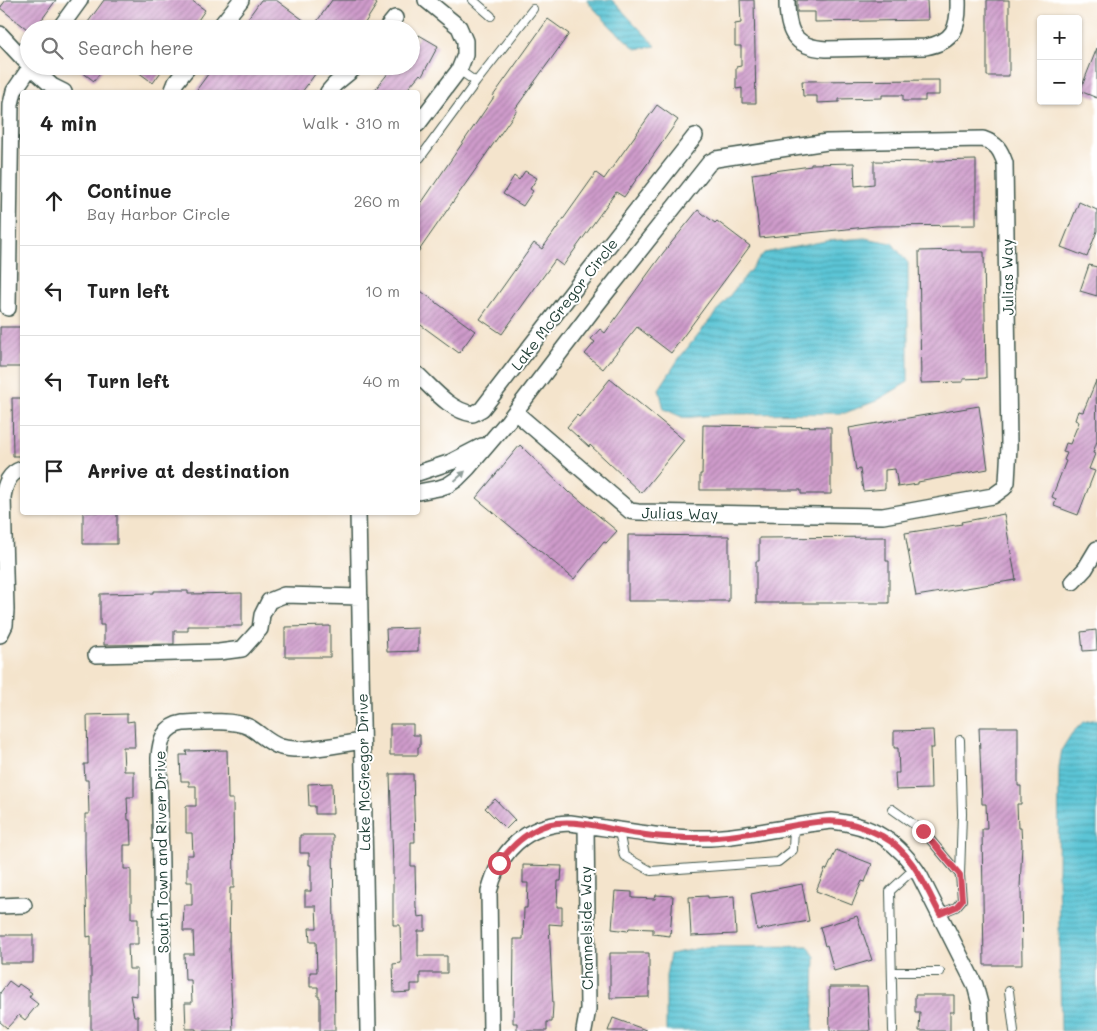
<!DOCTYPE html>
<meta charset="utf-8">
<style>
:root{--surface:#fff;--page:#f2f2f2;--text:#222;--muted:#767676;--line:#e0e0e0}
body{margin:0;font-family:Mali,sans-serif;background:var(--page);color:var(--text)}
.controls{position:absolute;right:15px;top:15px;display:grid;overflow:hidden;border-radius:5px;box-shadow:0 1px 4px #0004}
.controls button{width:45px;height:45px;display:grid;place-items:center;padding:0;border:0;border-bottom:1px solid var(--line);background:var(--surface);color:var(--text);font:25px sans-serif}
.stop{position:absolute;width:15px;height:15px;margin:-11px;border:4px solid #d1495b;border-radius:50%;background:#fff}
.stop.end{background:#d1495b;border-color:#fff;box-shadow:0 1px 5px #0008}
.list{margin:0;padding:0;list-style:none}
h2{display:flex;justify-content:space-between;align-items:center;height:65px;margin:0;padding:0 20px;font-size:21px}
h2 small{font-size:16px;font-weight:400;color:var(--muted)}
.list li{display:grid;grid-template-columns:32px 1fr auto;gap:15px;align-items:center;box-sizing:border-box;height:90px;padding:0 20px;border-top:1px solid var(--line)}
.list b{display:block;font-size:19px;white-space:nowrap}
.list p{margin:0;font-size:16px;white-space:nowrap;color:var(--muted)}
.list em{font-size:16px;font-style:normal;color:var(--muted)}
.icon{flex:none;width:28px;height:28px;fill:none;stroke:currentColor;stroke-width:2;stroke-linecap:round;stroke-linejoin:round}
.map{position:relative;flex:none;width:1097px;height:1031px;overflow:hidden}
.search{position:absolute;background:var(--surface);box-shadow:0 1px 4px #0004;left:20px;top:20px;width:400px;height:55px;display:flex;align-items:center;gap:12px;box-sizing:border-box;padding:0 18px;border-radius:28px;color:var(--muted);font-size:19px}
.panel{position:absolute;background:var(--surface);box-shadow:0 1px 4px #0004;left:20px;top:90px;width:400px;height:425px;border-radius:5px}
.map>svg:first-child{display:block}
</style>
<div class="map">
<svg width="1097" height="1031" viewBox="0 0 1097 1031">
<defs>
<pattern id="water-rules" width="6" height="5" patternUnits="userSpaceOnUse" patternTransform="scale(1.25)"><rect width="6" height="5" fill="#5bc5d6"/><path d="M0 2.5h6" fill="none" stroke="#4ba1ae"/></pattern>
<pattern id="building-hatch" width="6" height="6" patternUnits="userSpaceOnUse" patternTransform="scale(1.25)"><rect width="6" height="6" fill="#cf9bcb"/><path d="M-1 1l2-2M0 6l6-6M5 7l2-2" fill="none" stroke="#a780a6"/></pattern>
</defs>
<rect width="100%" height="100%" fill="#fff"/>
<filter id="ink" filterUnits="userSpaceOnUse"><feTurbulence type="fractalNoise" baseFrequency=".02" numOctaves="2"/><feDisplacementMap in="SourceGraphic" scale="10" xChannelSelector="R" yChannelSelector="G"/><feConvolveMatrix kernelMatrix="1 2 1 2 8 2 1 2 1" color-interpolation-filters="sRGB"/></filter>
<filter id="wash" filterUnits="userSpaceOnUse"><feTurbulence type="fractalNoise" baseFrequency=".0096" numOctaves="4" result="noise"/><feDisplacementMap in="SourceGraphic" scale="20" xChannelSelector="R" yChannelSelector="G"/><feGaussianBlur stdDeviation="1.12" result="paint"/><feColorMatrix in="noise" values="0 0 0 0 0 0 0 0 0 0 0 0 0 0 0 0 0 1.4 0 .05"/><feComposite in="paint" operator="in"/></filter>
<g filter="url(#wash)">
<rect width="100%" height="100%" fill="#f4e4cc"/>
<path fill="url(#water-rules)" stroke="#3d8185" d="M586,0H612L656,46L636,49L612,28Z
M865,238L892,243L908,263V382L876,401L845,413L724,414L684,418L664,409L659,389L680,357L764,253L826,241Z
M1097,719V1031H1061L1058,871L1059,767L1062,749L1072,733L1083,722Z
M808,946L815,957L813,1031H666V976L670,954L705,947Z"/>
<g id="blocks">
<path fill="url(#building-hatch)" d="M6,0H56L35,29H27L0,8Z
M104,0H191L205,10L192,29H83Z
M261,0H276L313,27L332,0H371L377,4L361,29H240Z
M740,0H754L756,103H742V88L736,89V67L741,66V46H735V24L741,23Z
M797,0H927L928,20L815,22V12H797Z
M987,0H1009V76H987Z
M548,19L569,34L515,109L517,110L418,252V208L494,97L493,96Z
M419,35L438,46L422,76L420,74L405,92H373L394,66H411V39L416,42Z
M1097,48V98L1080,91Z
M74,66H105L94,81Z
M130,66H165L153,83Z
M214,66H321L302,92H195Z
M939,80V95H925V101H903V95H882V98L839,99V102L817,103V96H803L802,81Z
M657,105L678,120L624,197L616,192L563,266L555,260L502,334L480,319L534,243L542,249L596,173L604,179Z
M976,160V225L876,226L760,238L752,174L811,166V164L854,163L855,186L874,184V161L933,162V161Z
M525,171L537,178L530,189L533,191L523,206L503,194L514,176L519,180Z
M1079,202L1097,210V231L1087,257L1061,247Z
M698,210L715,223L717,221L750,246L671,353L637,327L603,369L585,354L595,342L591,339L600,329L605,333L663,253Z
M961,250V252H984L986,378L963,379V382L921,383L919,251Z
M1089,265L1097,267V296L1080,291Z
M418,289L475,331L459,353L418,323Z
M0,327H22V367H0Z
M610,379L684,440L641,493L590,445L589,447L567,427L577,415L579,417Z
M1096,381L1097,441L1093,453L1095,454L1089,469L1095,471L1078,515L1054,506L1056,499L1052,497L1066,461L1064,460L1067,453L1063,452L1066,443L1070,444L1079,422L1075,420L1078,411L1083,412Z
M12,398H22V456H13Z
M979,406L988,469L918,482V484L898,487L895,469L885,470V489L863,491L860,469L856,470L849,428Z
M703,425L831,427V494H801V490H700V474H702Z
M520,445L569,493L570,492L617,531L606,543L604,542L574,579L476,498Z
M83,512H117V544H83Z
M1004,514L1016,580L916,596L905,533L962,524L961,522Z
M628,535L729,536V601H628Z
M886,537V561H889V603H756V561H759V538Z
M154,591H188V594L242,593V626H188V631H174V644L104,645V625H100V594L154,593Z
M330,626V657H285V627Z
M418,628V651L387,652L386,629Z
M1096,630L1097,650L1083,651L1081,632Z
M127,714V722L134,721L135,747H123L124,771H134V797H127L128,820H130L131,845H124V869H131V918H138V944H128L129,969H137V996L130,995L134,1016H138V1031H91V936L87,937L85,849V814H89L88,780H85L84,764H88L87,715Z
M390,724H413V735H420V747H418V755H390Z
M979,727H1018V786H1021V804H1017L1018,828H1021L1022,845L1020,888H1021L1022,965H984L982,829H987L986,804H982Z
M933,730L934,748H930L931,789L896,790L895,773H899L898,748H894V731Z
M227,750L228,799H233L234,888H230L229,946L233,1031H196V1029H186L185,1003H192L191,980H185L184,954H194L193,931H183L184,905H192V882H187V855H193L192,833H186V806H196V786H189V781H181L180,755H187L186,751Z
M390,774H413L415,842H411V866H415L416,909H417L418,917L425,916V931H418V956H447V973H420V984H411V992L394,993L393,964L401,963L400,925H393V866Z
M332,783L333,814H315V806H309L308,784Z
M495,799L515,820L506,829L485,808Z
M300,835H333L335,1031H320V997H318V987H310V972H317L316,942H310L309,928H317L316,906H305V891H311V865H309V853H300Z
M836,850L872,864L865,882L862,881L852,905L816,891L825,869L827,870Z
M523,865L562,866L561,881H558L557,907H562V925L549,924L553,1005L552,1022H547V1031H517V1023H513L514,939H523L524,908H527L528,883H523Z
M802,884L809,921L757,930L751,894Z
M615,891L632,892V898L655,899L656,895L673,896L670,936L653,934V929L629,928L628,931L612,929Z
M708,896V898L734,896L736,934L691,936L689,897Z
M857,916L872,960L834,971L827,945L825,946L820,927Z
M0,935H33V963H0Z
M610,953H649V997L610,998Z
M9,981L17,987L19,984L32,993L29,997L38,1004L25,1020L19,1015L7,1028L0,1022V993Z
M829,987H867L870,1031H830Z
M915,995H954V1012H950V1031H919L920,1012H915Z
M613,1018L646,1030L645,1031H608Z"/>
</g>
</g>
<g filter="url(#ink)">
<use href="#blocks" fill-opacity="0" stroke="#3f564b" stroke-width="1"/>
<g fill="none" stroke-linecap="round" stroke-linejoin="round">
<defs>
<path id="lane" d="M473,0L491,16
M459,70L476,82L533,9
M418,156L420,158L476,82
M892,809L923,831L960,875
M619,831L624,856L651,871L778,862L793,850L794,826
M939,914L956,907L962,900L960,875L962,814L960,740
M892,972H940
M1009,991L1014,1031
M893,1031L890,891L915,868"/>
<path id="street" d="M787,0C787,31 793,47 826,49L925,47C954,42 959,28 958,0
M59,29L80,0
M218,29L241,0
M386,29L395,18
M0,34L29,65
M30,66L52,86L64,92
M172,92L176,82L189,66
M328,92L335,84L357,66
M418,124L459,70L465,55V41L459,27L426,0
M8,308L11,104L14,91L31,66
M418,375C434,390 451,411 473,414L482,409L580,282L695,136
M418,473L451,462L482,446
M418,492L439,488L448,485L457,479L468,468L508,421L598,303L710,162L716,159L827,142L983,139C997,144 1000,149 1005,163L1009,446L1007,482L1004,488L993,496L883,516L638,512L630,511L515,412
M358,512L368,1031
M1073,582L1085,569L1097,549
M0,635L5,625L6,610L3,497C5,484 9,473 22,469
M96,655L219,652L242,649L260,629L262,615L269,601L284,595L360,597
M0,906L24,905
M164,1031L159,758C160,740 164,726 183,723C201,722 233,719 249,727C260,733 268,743 281,747C303,753 340,744 362,741
M491,1031L489,892C499,851 526,824 570,823C617,829 663,839 710,838C751,836 791,825 832,821C873,825 899,842 920,876L975,985L980,1004L981,1031
M584,1031L588,1009L586,825"/>
</defs>
<use href="#lane" stroke="#3f564b" stroke-width="10"/>
<use href="#street" stroke="#3f564b" stroke-width="18"/>
<use href="#lane" stroke="#fff" stroke-width="8"/>
<use href="#street" stroke="#fff" stroke-width="15"/>
</g>
<defs><path id="oneway-solid" d="M-6-.8H1V-3.2L6.5 0L1 3.2V.8H-6Z" transform="scale(1.25)"/></defs>
<use fill="#8f9e9a" href="#oneway-solid" transform="translate(460 476) rotate(-42)"/>
</g>
<g fill="none" stroke-linecap="round" stroke-linejoin="round" filter="url(#ink)">
<path stroke="#d1495b" stroke-width="6" d="M499,863C513,844 532,826 557,823C584,820 613,831 639,834C654,837 670,837 685,838C716,839 745,834 775,829C798,825 824,818 847,823C858,825 872,831 882,836C912,852 925,886 940,914L956,907L962,900L960,875L923,831"/>
</g>
<g text-anchor="middle" dominant-baseline="central" stroke-width="4" stroke-linejoin="round" paint-order="stroke">
<g font-size="15" fill="#1f3d34" stroke="#fff">
<text transform="translate(1007 277) rotate(-91)">Julias Way</text>
<text transform="translate(564 304) rotate(-52)">Lake McGregor Circle</text>
<text transform="translate(680 513) rotate(1)">Julias Way</text>
<text transform="translate(363 772) rotate(-91)">Lake McGregor Drive</text>
<text transform="translate(161 852) rotate(-91)">South Town and River Drive</text>
<text transform="translate(586 928) rotate(-91)">Channelside Way</text>
</g>
</g>
</svg>
<div class="controls">
<button>+</button>
<button>−</button>
</div>
<div class="stop" style="left:499px;top:863px"></div>
<div class="stop end" style="left:923px;top:831px"></div>
<div class="search"><svg class="icon" aria-label="search" viewBox="0 0 24 24"><circle cx="10" cy="10" r="6"/><path d="M15 15l6 6"/></svg>Search here</div>
<section class="panel">
<h2>4 min<small>Walk · 310 m</small></h2>
<ul class="list">
<li><svg class="icon" aria-label="ahead" viewBox="0 0 24 24"><path d="M12 20V5M6 11l6-6 6 6"/></svg><div><b>Continue</b><p>Bay Harbor Circle</p></div><em>260 m</em></li>
<li><svg class="icon" aria-label="left" viewBox="0 0 24 24"><path d="M17 20v-9H6M10 6l-5 5 5 5"/></svg><div><b>Turn left</b></div><em>10 m</em></li>
<li><svg class="icon" aria-label="left" viewBox="0 0 24 24"><path d="M17 20v-9H6M10 6l-5 5 5 5"/></svg><div><b>Turn left</b></div><em>40 m</em></li>
<li><svg class="icon" aria-label="arrive" viewBox="0 0 24 24"><path d="M6 21V4h12l-3 4 3 4H6"/></svg><div><b>Arrive at destination</b></div></li>
</ul>
</section>
</div>
